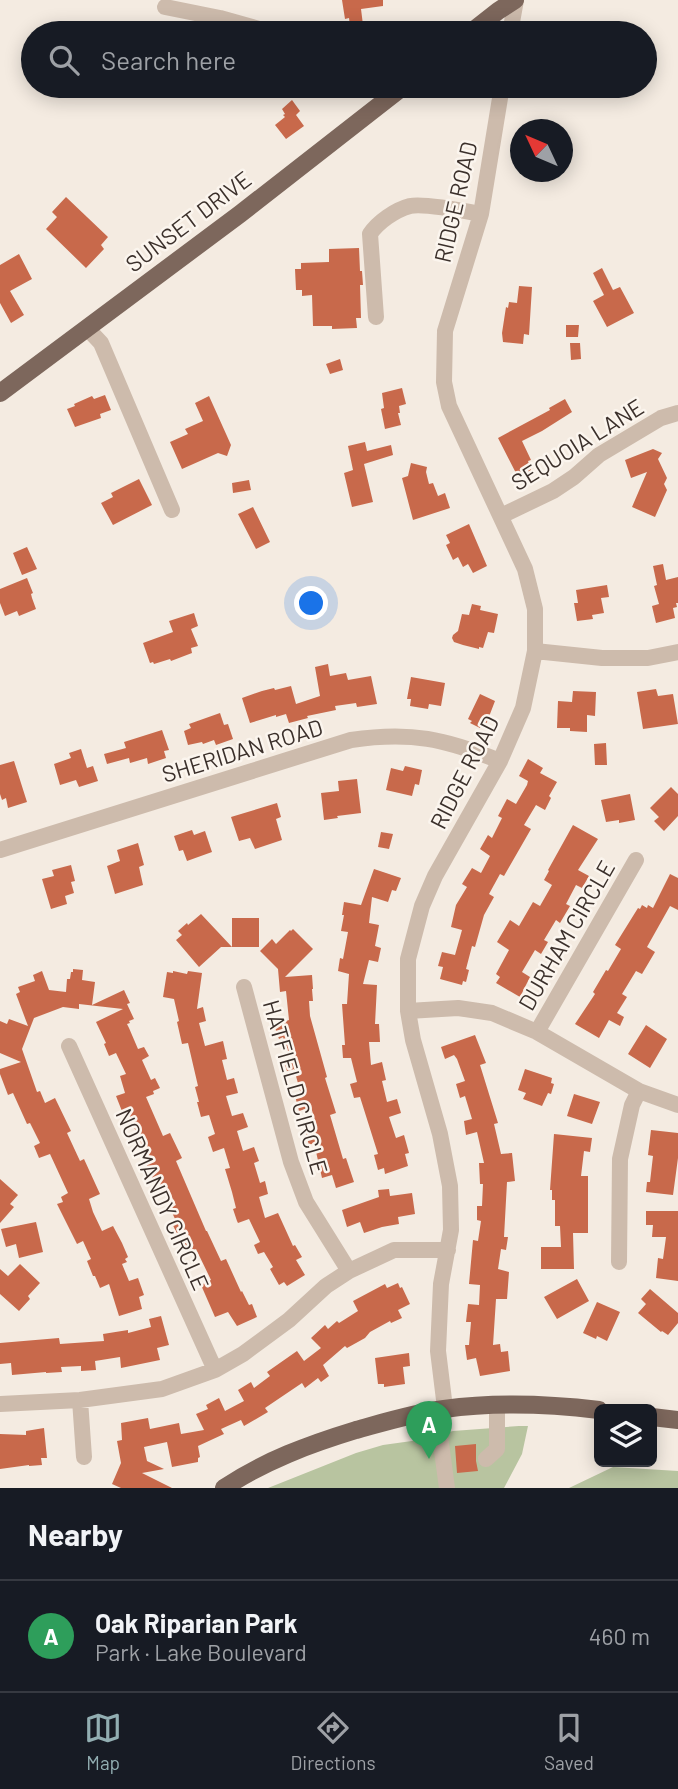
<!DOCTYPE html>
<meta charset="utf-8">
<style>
:root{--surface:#171b24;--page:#20242c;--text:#f1f3f6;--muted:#9ea1a6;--line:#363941;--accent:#92aeb2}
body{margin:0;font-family:Barlow,sans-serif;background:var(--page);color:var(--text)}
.controls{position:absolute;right:21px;bottom:21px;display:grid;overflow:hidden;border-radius:10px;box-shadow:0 4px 18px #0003}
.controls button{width:63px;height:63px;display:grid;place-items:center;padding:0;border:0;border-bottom:2px solid var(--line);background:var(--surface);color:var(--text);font:35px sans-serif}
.compass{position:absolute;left:510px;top:119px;width:63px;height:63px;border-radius:50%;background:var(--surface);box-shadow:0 4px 18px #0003;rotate:314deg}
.you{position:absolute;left:312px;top:604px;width:24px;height:24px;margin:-18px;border:5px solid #fff;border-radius:50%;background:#1a73e8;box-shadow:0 0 0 10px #1a73e833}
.badge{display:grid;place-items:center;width:46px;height:46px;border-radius:50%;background:var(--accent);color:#fff;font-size:23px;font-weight:700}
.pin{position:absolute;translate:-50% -58px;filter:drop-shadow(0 2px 4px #0008)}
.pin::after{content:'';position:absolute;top:37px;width:24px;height:21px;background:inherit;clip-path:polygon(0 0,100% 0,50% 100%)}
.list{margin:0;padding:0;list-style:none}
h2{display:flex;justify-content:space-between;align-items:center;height:91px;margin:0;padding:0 28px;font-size:30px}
h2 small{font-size:23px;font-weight:400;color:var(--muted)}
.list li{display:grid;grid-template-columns:46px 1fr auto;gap:21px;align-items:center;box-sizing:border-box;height:112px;padding:0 28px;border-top:2px solid var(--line)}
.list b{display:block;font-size:26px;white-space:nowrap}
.list p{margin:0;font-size:23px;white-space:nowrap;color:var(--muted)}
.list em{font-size:23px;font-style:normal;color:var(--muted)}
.icon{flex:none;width:38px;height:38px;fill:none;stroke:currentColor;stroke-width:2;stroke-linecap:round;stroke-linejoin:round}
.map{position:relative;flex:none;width:678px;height:1488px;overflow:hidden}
.search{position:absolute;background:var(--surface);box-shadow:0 4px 18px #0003;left:21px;right:21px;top:21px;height:77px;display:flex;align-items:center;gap:18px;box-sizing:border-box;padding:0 24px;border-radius:38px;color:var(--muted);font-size:26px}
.sheet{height:203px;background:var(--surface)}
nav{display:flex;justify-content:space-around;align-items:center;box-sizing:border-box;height:98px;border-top:2px solid var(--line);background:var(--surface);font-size:19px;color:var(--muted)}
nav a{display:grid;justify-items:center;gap:4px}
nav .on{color:var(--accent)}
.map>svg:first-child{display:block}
</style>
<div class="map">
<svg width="678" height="1488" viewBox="0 0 678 1488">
<rect width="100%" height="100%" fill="#f4ebe1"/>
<path fill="#b8c4a0" d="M519,1426H528L522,1454L504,1488H268L356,1453L383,1445L419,1440L453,1431Z
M613,1467L678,1471V1488H569Z"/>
<path fill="#c8694b" d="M342,0H383V6L361,9L364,33H351L349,18L345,19Z
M292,100L300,111L296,115L304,126L286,139L275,125L285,117L283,115L285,114L282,109Z
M66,197L108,237L101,245L104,249L86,268L46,229L57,217L52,212Z
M359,248L360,271H362L363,285H360L361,318H356L357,328L332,329V326H313L312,295L302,296V290H296L295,269H301V263L329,262V249Z
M19,254L32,279L10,291L24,315L11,323L0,303V265Z
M602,268L613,290L620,287L634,313L607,327L593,301L604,295L593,273Z
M519,286L532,287L529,335L524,334L523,344L503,342L502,333L506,307L508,308L509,302L517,303Z
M566,325H579L578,337H566Z
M570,343H580L581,359L571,360Z
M340,359L343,370L330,374L326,364Z
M402,388L406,404L399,406L400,413H398L401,425L385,429L381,409L384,408L382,393Z
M105,395L111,410L100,414L101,418L75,427L67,409L75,406L74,404L92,396L94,399Z
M209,396L231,445L227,456L218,453L182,469L170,442L188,434L185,429L203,421L195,403Z
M565,399L572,412L542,431L522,441L531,460L528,461L532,473L519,479L498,438L550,410L549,408Z
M365,442L367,451L391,445L393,455L364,464L373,502L352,507L344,473L353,470L348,446Z
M653,449L662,453L658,459L667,478L664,484L667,490L655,517L632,507L647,472L631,478L625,460Z
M411,463L427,467L426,472L429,484L433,483L438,496L445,493L450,508L413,520L402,478L408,476Z
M139,479L152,505L113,525L101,503L113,497L111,493Z
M249,480L251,490L233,493L232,483Z
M253,507L270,542L256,549L238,514Z
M469,524L487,566L473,573L468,564L463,567L458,557L453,560L446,545L450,543L446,535Z
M27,547L37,569L22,575L13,553Z
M663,564L666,580L678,577V603H676L677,607L673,608L675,618L656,623L652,606L659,604L654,586L657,585L653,566Z
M27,578L33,593L31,594L32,598L36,609L19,616L17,611L5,616L0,603V589Z
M607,585L609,597L601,598L604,613L592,615L593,619L577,621L574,603H578L576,590Z
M472,604L481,606L480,610L498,614L494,633L488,632L483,648L479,647V649L463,645L454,642L452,638L453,635L458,631L462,614L469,615Z
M194,613L198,626L191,629L198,646L191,648L192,653L171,661L170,659L154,664L153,662L150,663L143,643L173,632L169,621Z
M328,664L330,676L346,673L348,680L371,676L377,704L357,707L356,703L335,706L336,710L307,716L308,718L289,723L286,714L276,717V715L250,723L242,698L262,691L274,688L275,690L291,686L296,704L320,696L315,667Z
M411,677L445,683L441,706L429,704L428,709L410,706L411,699H407Z
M656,689L658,696L673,694L678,724L643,729L637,692Z
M573,691L596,692L595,716L587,715V732L570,731V728H557L558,701L572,702Z
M480,694L495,701L485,727L481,725L480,728L470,723L472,721L468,719Z
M220,713L224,725L228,724L233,739L216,745L214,740L203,744L202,742L188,745L184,731L191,728L189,724Z
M162,730L169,750L164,751L166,758L148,764L147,758L130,763L129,758L107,764L104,754L126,748L124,742Z
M606,743L607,765H595L594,744Z
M81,749L87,768L93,766L98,781L79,787L76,780L60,785L54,764L71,758L69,753Z
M528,759L543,768L540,773L557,782L549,796L551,798L545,810L536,805L524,825L531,829L504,876L500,874L489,894L494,897L484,915L475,947L472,946L466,969L469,970L466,982L463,981L462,985L440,979L443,967L438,966L442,952L455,955L462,930L451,927L456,905L467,887L462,884L472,868L481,873L490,856L480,849L488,835L492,838L502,818L498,816L507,799L516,804L527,785L528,781L519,776Z
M14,761L27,802L8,808L6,798L2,800L0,794V765Z
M405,766L422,770L419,785L415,784L412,796L386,790L391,768L403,771Z
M357,779L361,813L337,816L338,818L324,820L321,793L339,791L338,781Z
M671,787L678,794V816L664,831L654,821L659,817L650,808Z
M630,794L635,820L619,823V820L606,822L601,800Z
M277,803L281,817L276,819L282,840L255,849L250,838L239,841L231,817Z
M573,825L598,839L578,870L589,876L582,888L576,885L566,904L570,906L560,923L556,920L544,940L548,942L541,954L535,950L522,972L530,977L520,997L496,983L500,977L496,974L509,950L497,942L510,920L519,926L533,902L540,906L552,885L544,880L549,871L548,870Z
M192,830L194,835L205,831L212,852L187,861L183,850L179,851L174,836Z
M381,832L393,834L389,849L378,847Z
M138,843L144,865L139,867L143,885L115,894L107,866L120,861L117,850Z
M71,865L75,881L71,882L74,893L65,896L67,904L51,909L42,879L54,876L52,870Z
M374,869L401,878L396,891L392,890L388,902L372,897L369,923L379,925L375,946L381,948L378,962L369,960L363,984L377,985L375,1024H379L380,1042H369L371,1065L382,1062L386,1080L382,1081L387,1102L397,1099L401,1113L389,1117L396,1138L404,1135L409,1153L405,1154L408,1166L385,1174L384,1168L378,1170L374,1155L378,1154L360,1097L354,1098L350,1084L357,1082L351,1058H343L342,1045H345L342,1004H347L349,974L338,971L340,958L343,959L348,932L341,931L344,915H342L344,902L361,905Z
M670,874L678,878V910L670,906L647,947L655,952L642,974L636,971L622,994L627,997L617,1013L624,1017L620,1026L609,1020L599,1038L575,1024L595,994L593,992L606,970L608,971L621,949L615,945L638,908L640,909L642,905L647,908L648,905L653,908Z
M201,914L232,947H221L199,967L176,940L182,935L178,931L187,923L188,925Z
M232,918H259V947H232Z
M293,929L313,949L285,977L312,975L313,989H312L313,1001H309L310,1016L327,1077L325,1078L336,1113L330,1115L343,1159L346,1158L354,1182L336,1188L332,1175L322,1178L314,1143L309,1145L305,1131L317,1127L311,1107L299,1111L295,1096L301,1094L294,1069L287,1071L283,1058L290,1056L283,1037L279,1039L274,1025L289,1020L286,991L280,992L278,969L260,951L272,939L276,944L290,930L291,931Z
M73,969L83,970L82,980L95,982L92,1005L124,990L130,1003L127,1004L134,1019L129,1021L130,1023L127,1024L129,1028L138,1049L144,1047L149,1056L142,1060L151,1080L155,1078L160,1088L153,1091L154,1094L146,1097L163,1136L170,1133L182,1158L176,1161L206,1231H207L221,1261L226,1259L241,1292L242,1291L249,1305L252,1304L257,1317L237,1326L228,1312L215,1317L201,1285L211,1280L196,1249L186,1253L171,1221L175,1219L170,1208L176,1205L167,1187L158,1191L139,1147L142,1145L134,1127L129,1129L116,1096L125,1093L120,1076L126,1074L116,1053L109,1056L104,1044L106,1043L96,1022L123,1009L79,1004V1009L63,1007L34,1018L22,1049L37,1092L40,1091L45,1103L55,1098L71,1131L67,1133L80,1161L84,1159L100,1194L89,1199L93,1212L102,1231L113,1226L122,1243L128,1257L125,1259L127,1262L122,1264L129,1281L138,1278L144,1295L139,1297L142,1309L119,1316L109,1284L100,1288L95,1276H93L87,1261L91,1259L83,1241L77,1244L57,1204L63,1202L61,1197L68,1193L50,1154L39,1158L34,1146L40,1143L30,1123L27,1124L13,1093L8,1095L0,1074V1069L21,1062L0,1053V1021L7,1024L9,1019L28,1026L16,994L20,992L18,987L35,981L33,975L42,971L49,990L66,992L67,979H70L71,972H73Z
M173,971L187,974L188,971L202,973L197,1009L203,1007L206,1021L199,1023L205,1046L223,1041L227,1059L222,1060L227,1080L234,1078L238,1093L226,1096L232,1116L243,1113L248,1127L237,1131L243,1151L254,1147L259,1161L254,1163L260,1183L265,1181L268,1194L259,1197L265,1218L278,1213L293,1246L295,1245L302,1257L296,1260L305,1275L287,1286L284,1282L279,1285L270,1269L273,1267L264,1252L258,1254L254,1245L260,1242L249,1219L238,1223L237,1221L233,1209L236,1208L232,1192L225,1169L230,1168L224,1148L213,1152L208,1137L215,1134L209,1115L201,1117L197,1102H199L195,1087L198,1086L188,1043L182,1044L177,1022L179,1021L174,999L163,997L167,972L173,973Z
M646,1025L667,1039L650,1068L628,1054Z
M475,1035L486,1063L480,1065L498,1123L494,1124L501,1154L512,1153L515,1181L507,1182L504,1237H508L506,1250L501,1249L498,1269L509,1272L507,1299H496L493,1345L500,1344L501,1352L508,1351L510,1371L480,1376L476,1358L467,1360L465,1345H469L471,1322H466L468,1304L479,1305L480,1285L469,1284L473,1240L478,1241L481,1221L477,1220V1206H482L483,1184H480L479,1163H484L477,1132L466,1135L464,1121L472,1119L465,1096L460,1098L456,1084L465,1081L457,1059L454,1055L445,1059L441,1047Z
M525,1069L552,1078L551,1083L554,1084L551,1094L548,1093L542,1106L523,1099L526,1093L518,1090Z
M574,1094L600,1102L592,1124L567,1116Z
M651,1130L678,1133V1158L673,1195L646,1192L647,1182H650L653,1156L648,1155Z
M554,1134L592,1138L590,1152L584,1151L581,1176H588V1233H573L574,1269H541V1247H561L560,1226H555V1200H552V1190H550Z
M0,1179L18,1195L10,1204L14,1207L0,1223Z
M389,1189L390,1196L412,1193L415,1214L398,1217L399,1224L382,1227L364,1233L360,1222L347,1227L342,1210L379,1197L378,1190Z
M646,1211H678V1281L656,1278L658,1258L663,1259L666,1237H652L653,1225H646Z
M36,1222L43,1252L19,1258L16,1244L6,1247L1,1229Z
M20,1264L40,1283L28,1296L30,1299L19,1311L0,1294V1269L8,1276Z
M577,1279L589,1301L557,1319L544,1297Z
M398,1283L400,1288L402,1287L410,1304L398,1310L402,1318L391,1323L390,1321L370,1332L365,1338L347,1348L345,1346L323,1365L329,1376L321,1382L318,1378L305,1388L302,1383L265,1408L268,1412L244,1426L241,1420L221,1429L224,1434L198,1446L200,1457L198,1458V1462L172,1467L167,1442L144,1447L147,1461L164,1469L142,1473L172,1488H121L112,1484L121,1463L117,1441L122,1440L121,1423L148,1418L150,1429L179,1423L181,1434L204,1430L196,1414L208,1409L206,1405L219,1398L225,1411L244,1401L238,1390L251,1382L254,1388L270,1376L267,1372L297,1351L304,1361L321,1348L311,1338L325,1325L328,1329L337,1321L339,1323L358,1311L353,1301L385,1284L387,1288Z
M650,1289L678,1313V1323L668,1335L662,1331L661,1332L638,1313L646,1304L641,1299Z
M597,1302L620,1312L607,1341L597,1336L596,1339L583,1333Z
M161,1316L169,1345L157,1348L160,1360L121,1368L120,1357L95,1361L96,1370L81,1371V1366L61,1367L62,1372L46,1373V1372L12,1375L11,1363L0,1364V1343L59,1338L60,1344L104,1341L103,1334L128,1330V1333L151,1327L149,1319Z
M409,1353L410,1366L403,1367L405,1384L384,1387V1384H378L375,1358Z
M44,1428L47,1458H41L42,1465L29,1466V1465L0,1469V1434L26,1435V1431Z
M476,1444V1461L478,1471L457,1473L455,1446Z"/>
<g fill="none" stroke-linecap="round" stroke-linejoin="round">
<path stroke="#cdbbac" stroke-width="16" d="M165,7L220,18L273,33
M510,33L516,0
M376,317L370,234C378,222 395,210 410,206C424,203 465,211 481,214
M87,328L101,343L172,510
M501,516L553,491L574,477L599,455L661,418L678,413
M535,651L602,658H648L678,652
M0,850L351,740C411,731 445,739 500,761
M244,987L291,1162L306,1202L349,1271
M408,1011L458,1008L492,1013L537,1032L639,1091L678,1105
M537,1032L636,860
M69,1046L215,1370
M619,1262L620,1159L632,1105L639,1091
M80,1400L84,1457
M0,1404L80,1400L162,1389L215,1370L243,1354L289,1320L326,1286L349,1271L394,1250H448
M486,1459L497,1449V1405
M447,1488L440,1436L445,1408L438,1351L441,1284L451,1230L450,1186L440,1134L413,1040L408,1011V959L422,906L435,876L500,761L523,708L535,651V609L525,569L449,406L444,382L445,331L481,214L502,86"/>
<path stroke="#7d675c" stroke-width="18" d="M470,33L498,11L515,0
M0,393L240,214L404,86
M652,1417L678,1420
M224,1488C264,1461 310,1444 356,1430C385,1422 414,1413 444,1409C495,1402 549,1404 599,1410"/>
</g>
<g text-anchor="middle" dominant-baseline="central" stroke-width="5" stroke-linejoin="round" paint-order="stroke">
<g font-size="23" fill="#3b302b" stroke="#fbf5ee">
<text transform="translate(455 202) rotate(-77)">RIDGE ROAD</text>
<text transform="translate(188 221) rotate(-37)">SUNSET DRIVE</text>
<text transform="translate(577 444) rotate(-32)">SEQUOIA LANE</text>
<text transform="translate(242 750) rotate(-17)">SHERIDAN ROAD</text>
<text transform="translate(464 772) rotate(-63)">RIDGE ROAD</text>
<text transform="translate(566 935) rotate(-60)">DURHAM CIRCLE</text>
<text transform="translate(296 1087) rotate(74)">HATFIELD CIRCLE</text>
<text transform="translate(163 1199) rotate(66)">NORMANDY CIRCLE</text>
</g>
</g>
</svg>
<div class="controls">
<button><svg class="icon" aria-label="layers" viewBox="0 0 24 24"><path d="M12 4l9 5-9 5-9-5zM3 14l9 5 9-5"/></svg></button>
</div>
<svg class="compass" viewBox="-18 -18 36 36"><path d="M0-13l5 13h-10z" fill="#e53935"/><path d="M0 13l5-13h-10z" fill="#9ea1a6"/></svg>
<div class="you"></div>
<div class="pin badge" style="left:429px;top:1459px;background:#2e9e5b">A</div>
<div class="search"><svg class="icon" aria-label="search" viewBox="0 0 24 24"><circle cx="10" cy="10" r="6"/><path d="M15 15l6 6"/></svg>Search here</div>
</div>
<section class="sheet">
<h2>Nearby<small></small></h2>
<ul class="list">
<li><span class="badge" style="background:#2e9e5b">A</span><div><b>Oak Riparian Park</b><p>Park · Lake Boulevard</p></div><em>460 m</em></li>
</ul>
</section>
<nav>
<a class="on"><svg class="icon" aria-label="map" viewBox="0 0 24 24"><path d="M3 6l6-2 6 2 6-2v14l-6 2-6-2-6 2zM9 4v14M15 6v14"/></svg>Map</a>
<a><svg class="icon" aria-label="directions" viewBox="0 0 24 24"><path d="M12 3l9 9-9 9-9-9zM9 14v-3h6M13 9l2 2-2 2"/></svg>Directions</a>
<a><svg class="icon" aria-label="saved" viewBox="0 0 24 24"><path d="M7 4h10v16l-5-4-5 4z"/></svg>Saved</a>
</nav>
